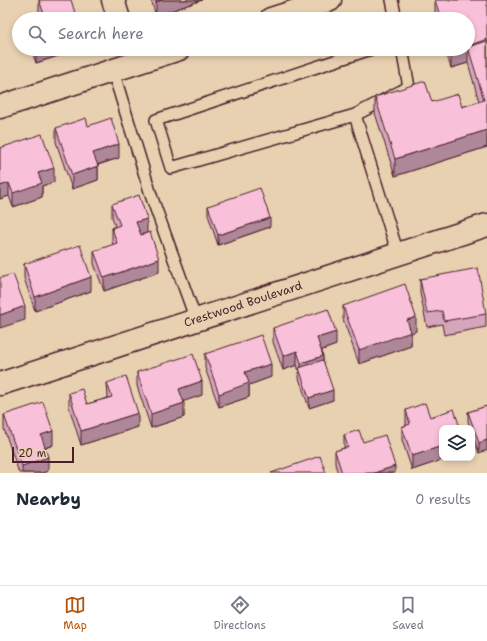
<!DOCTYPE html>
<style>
:root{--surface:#fff;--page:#f2f2f3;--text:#1f2937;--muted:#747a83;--line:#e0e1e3;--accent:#b45309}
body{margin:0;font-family:"Shantell Sans",sans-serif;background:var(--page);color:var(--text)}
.controls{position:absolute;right:12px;bottom:12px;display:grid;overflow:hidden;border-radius:8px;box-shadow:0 2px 6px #0003}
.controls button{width:36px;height:36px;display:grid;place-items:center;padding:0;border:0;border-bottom:1px solid var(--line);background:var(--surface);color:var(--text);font:20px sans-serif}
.scale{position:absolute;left:12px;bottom:10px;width:62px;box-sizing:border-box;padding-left:4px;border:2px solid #4a1f2b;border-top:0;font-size:11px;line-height:14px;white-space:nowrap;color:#4a1f2b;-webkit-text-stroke:3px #e8d1b1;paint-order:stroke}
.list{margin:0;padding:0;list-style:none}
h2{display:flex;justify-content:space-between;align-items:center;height:52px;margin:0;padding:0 16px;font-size:17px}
h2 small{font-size:13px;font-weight:400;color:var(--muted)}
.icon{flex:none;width:22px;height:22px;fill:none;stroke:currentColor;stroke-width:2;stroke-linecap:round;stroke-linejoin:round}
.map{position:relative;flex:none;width:487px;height:473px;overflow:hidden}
.search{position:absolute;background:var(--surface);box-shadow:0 2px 6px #0003;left:12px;right:12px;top:12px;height:44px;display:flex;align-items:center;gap:10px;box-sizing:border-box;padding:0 14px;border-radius:22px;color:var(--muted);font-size:15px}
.sheet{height:112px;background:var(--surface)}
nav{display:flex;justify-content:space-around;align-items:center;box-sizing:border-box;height:56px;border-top:1px solid var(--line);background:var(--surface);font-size:11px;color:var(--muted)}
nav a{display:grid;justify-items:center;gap:2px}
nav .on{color:var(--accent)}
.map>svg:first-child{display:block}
</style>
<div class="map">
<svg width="487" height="473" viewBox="0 0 487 473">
<rect width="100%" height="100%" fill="#e8d1b1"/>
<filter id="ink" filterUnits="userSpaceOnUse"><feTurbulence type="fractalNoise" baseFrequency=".025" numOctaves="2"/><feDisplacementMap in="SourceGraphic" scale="8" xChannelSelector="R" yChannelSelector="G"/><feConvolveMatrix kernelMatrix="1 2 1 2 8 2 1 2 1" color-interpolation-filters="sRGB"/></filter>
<g filter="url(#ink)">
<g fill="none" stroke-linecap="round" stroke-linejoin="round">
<defs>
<path id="lane" d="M392,0L396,19
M371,49L156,120L171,168L355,115L409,87L402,49
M113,71L152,198L196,320
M355,115L398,254"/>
<path id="street" d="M113,0L119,19
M271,19L330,0
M0,107L179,49
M0,384L487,225"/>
</defs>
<use href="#lane" stroke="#4a1f2b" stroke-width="14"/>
<use href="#street" stroke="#4a1f2b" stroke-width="25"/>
<use href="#lane" stroke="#e8d1b1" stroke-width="11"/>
<use href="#street" stroke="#e8d1b1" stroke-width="22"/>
</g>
<path fill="#d5a6bb" stroke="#4a1f2b" d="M39,0L77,19L40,16L39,13Z
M151,0H202L156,16Z
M435,0H487V147L395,176L375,113V97L432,102L462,107L479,101L468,63L451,68L445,49H468V19H436L435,16Z
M31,49H80L36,63Z
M88,126L119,158L98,165V180L72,189L56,142V128Z
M0,148L54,182L42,186V197L13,207L9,196L0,199Z
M112,204L147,233L141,235L159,272L104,291L94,264V251L113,245L112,241V228L115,226L112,217Z
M208,206L270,227L218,245L208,215Z
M24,264L91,291L35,311L24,278Z
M420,279L486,314V327L444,335L442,324L427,327L420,293Z
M343,306L416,331L411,333V346L359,364L343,319Z
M273,328L336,345L322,350L323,360L333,400L309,408L299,378V372L297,365L283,370L273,342Z
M205,354L271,377L249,385V397L219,407L205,368Z
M137,372L202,395L183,401L184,417L151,428L137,386Z
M107,383L138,427L81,445L69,407V393L87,404L108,398Z
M487,406L479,453L472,433V428H470L468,421V412Z
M406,410L442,458H448L412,470L402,440V427L406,425Z
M4,415L53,445L45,448L48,471L42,473H19L4,429Z
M344,435L363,442L395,473H338L335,464V451L344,448Z"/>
<path fill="#ae8798" stroke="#4a1f2b" d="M162,0H202L156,16V2Z
M487,39V56L468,49V46Z
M36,49H80L36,63Z
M458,49H468V63L451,68V51Z
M487,130V147L395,176V159Z
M119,144V158L93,166V153Z
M98,166V180L72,189V175Z
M54,168V182L42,186V197L13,207V193L38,173Z
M9,183V196L0,199V186Z
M270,218V227L218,245V235Z
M147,219V233L136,236V222Z
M159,259V272L104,291V278Z
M91,277V291L35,311V297Z
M25,306V320L0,328V315Z
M416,317V331L411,333V346L359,364V350L407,320Z
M336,332V345L317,352V338Z
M297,351V365L283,370V356Z
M323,356V369L301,374V363Z
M271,364V377L249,385V397L219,407V394L245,372Z
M202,381V395L179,403V389Z
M333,390V400L309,408V398Z
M184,403V417L151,428V414Z
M138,413V427L81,445V431Z
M53,431V445L41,449V435Z
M487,440V450L479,453V443Z
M442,446V458H448L412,470V456Z
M48,457V471L42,473H22V466Z
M395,466V473H374Z"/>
<path fill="#f8c1d9" stroke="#4a1f2b" d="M39,0H71L77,19H29L44,14Z
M156,0H162L156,2Z
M435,0H487V39L468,46V19H441Z
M487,41V130L395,159L375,97L425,81L432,102L458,94L462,107L484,100L468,47Z
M451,49H458L451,51Z
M86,118L88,126L111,118L119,144L93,153L98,166L72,175L56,128Z
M42,134L54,168L38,173L42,183L13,193L9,183L0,186V148Z
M260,188L270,218L218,235L208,206Z
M139,195L147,219L136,222L141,235L150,232L159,259L104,278L94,251L117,243L112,228L120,225L112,204Z
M80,245L91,277L35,297L24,264Z
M478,268L486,314L444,321L442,311L427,313L420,279Z
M13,274L25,306L0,315V278Z
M405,284L416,317L407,320L411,332L359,350L343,306Z
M328,309L336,332L317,338L323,356L301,363L297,351L283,356L273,328Z
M261,335L271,364L245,372L249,383L219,394L205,354Z
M193,354L202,381L179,389L184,403L151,414L137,372Z
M323,360L333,390L309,398L299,368Z
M126,376L138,413L81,431L69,393L82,389L87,404L112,397L107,383Z
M43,402L53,431L41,435L48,457L22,466L4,415Z
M425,403L430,417L454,409L460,428H442V446L412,456L402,427L410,424L406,410Z
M487,406V440L479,443L468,412Z
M359,430L363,442L385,435L395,466L374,473H342L335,451L348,447L344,435Z
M320,456L326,473H271Z"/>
</g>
<g text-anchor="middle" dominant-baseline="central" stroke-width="3" stroke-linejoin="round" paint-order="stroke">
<g font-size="12" fill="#4a1f2b" stroke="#e8d1b1">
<text transform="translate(243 304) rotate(-18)">Crestwood Boulevard</text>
</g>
</g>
</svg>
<div class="controls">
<button><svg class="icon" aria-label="layers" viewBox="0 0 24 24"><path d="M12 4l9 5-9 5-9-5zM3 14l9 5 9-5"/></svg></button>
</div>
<div class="scale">20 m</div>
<div class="search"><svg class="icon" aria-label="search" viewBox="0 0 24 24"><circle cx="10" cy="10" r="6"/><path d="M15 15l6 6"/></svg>Search here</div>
</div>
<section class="sheet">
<h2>Nearby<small>0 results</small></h2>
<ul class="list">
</ul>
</section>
<nav>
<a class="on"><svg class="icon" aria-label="map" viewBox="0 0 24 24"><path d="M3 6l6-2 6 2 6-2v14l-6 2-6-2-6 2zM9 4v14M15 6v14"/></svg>Map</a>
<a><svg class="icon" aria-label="directions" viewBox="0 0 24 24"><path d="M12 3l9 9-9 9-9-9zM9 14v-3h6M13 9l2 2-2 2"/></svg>Directions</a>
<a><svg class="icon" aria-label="saved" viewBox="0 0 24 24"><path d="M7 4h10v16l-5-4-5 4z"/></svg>Saved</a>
</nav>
